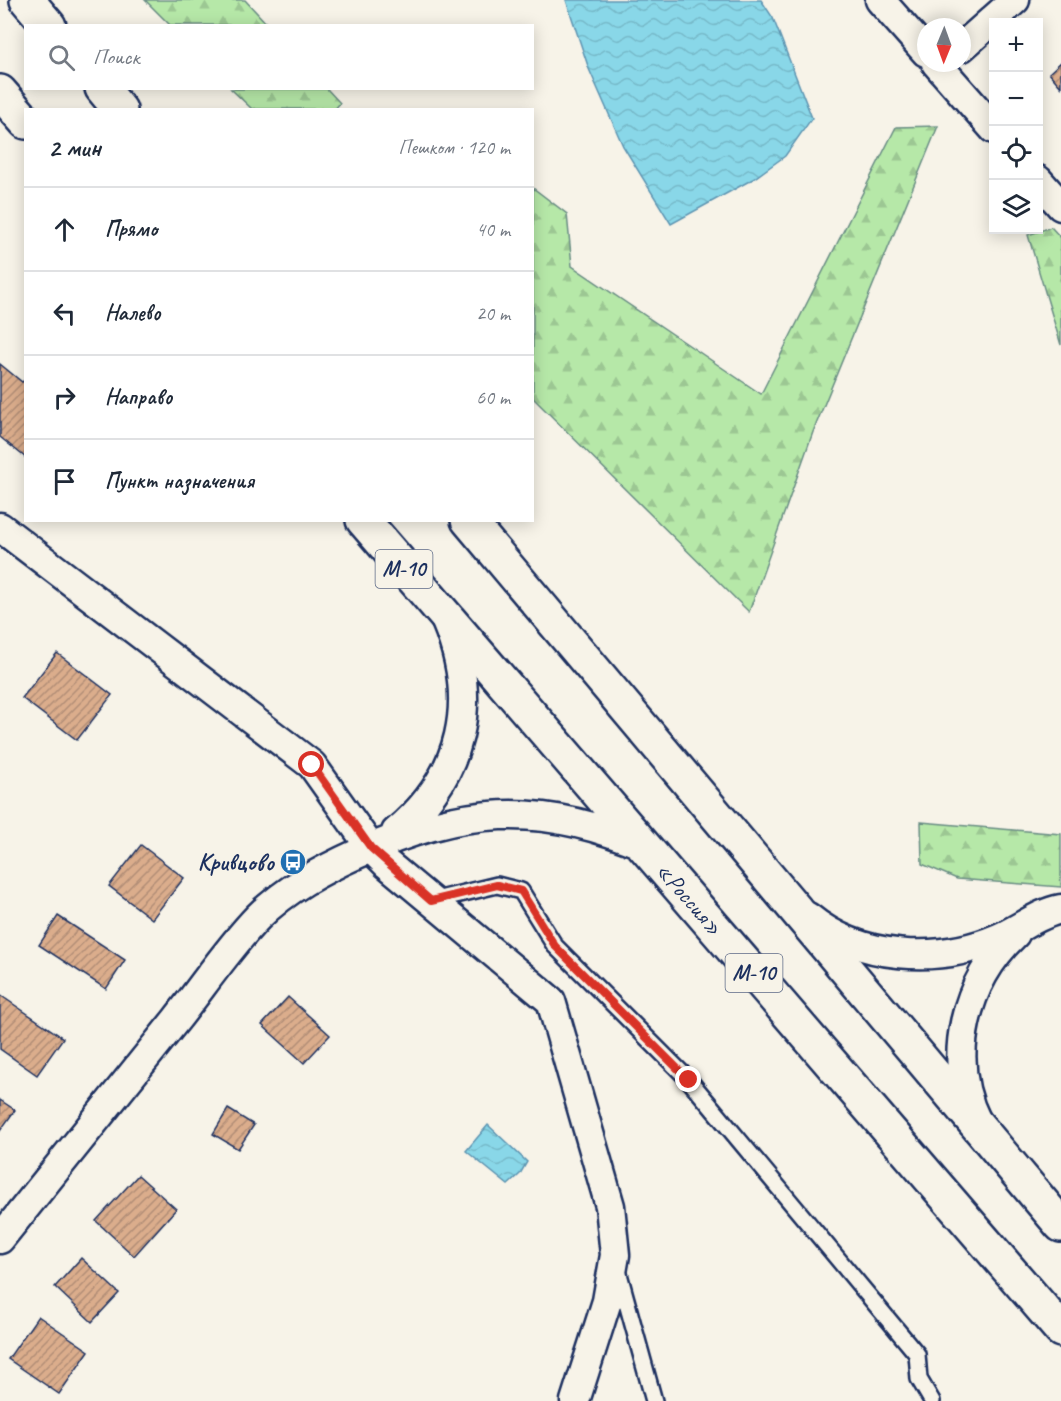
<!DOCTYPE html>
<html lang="ru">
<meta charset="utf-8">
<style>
:root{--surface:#fff;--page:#f6f6f7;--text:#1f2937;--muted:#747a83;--line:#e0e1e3}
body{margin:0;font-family:Caveat,sans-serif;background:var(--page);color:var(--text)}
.controls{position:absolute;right:18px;top:18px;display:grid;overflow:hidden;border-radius:0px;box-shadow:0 3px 15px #0003}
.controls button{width:54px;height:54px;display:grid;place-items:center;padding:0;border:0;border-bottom:2px solid var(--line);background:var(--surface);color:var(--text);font:30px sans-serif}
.compass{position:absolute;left:917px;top:18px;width:54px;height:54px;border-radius:50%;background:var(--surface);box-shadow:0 3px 15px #0003;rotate:181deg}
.stop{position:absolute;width:18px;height:18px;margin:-14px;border:4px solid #d93025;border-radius:50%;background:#fff}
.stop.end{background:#d93025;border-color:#fff;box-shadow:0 2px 6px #0008}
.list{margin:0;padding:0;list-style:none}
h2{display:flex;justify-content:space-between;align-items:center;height:78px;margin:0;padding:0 24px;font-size:26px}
h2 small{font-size:20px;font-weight:400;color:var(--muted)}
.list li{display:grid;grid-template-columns:39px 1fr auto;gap:18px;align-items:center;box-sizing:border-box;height:84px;padding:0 24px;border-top:2px solid var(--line)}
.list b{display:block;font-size:22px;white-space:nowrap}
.list em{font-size:20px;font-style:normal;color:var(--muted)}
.icon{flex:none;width:33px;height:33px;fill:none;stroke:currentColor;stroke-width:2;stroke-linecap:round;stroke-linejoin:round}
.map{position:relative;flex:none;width:1061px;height:1401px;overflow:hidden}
.search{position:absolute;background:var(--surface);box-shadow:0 3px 15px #0003;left:24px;top:24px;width:510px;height:66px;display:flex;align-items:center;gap:15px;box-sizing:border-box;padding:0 21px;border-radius:0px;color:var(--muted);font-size:22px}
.panel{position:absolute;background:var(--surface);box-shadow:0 3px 15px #0003;left:24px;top:108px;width:510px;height:414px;border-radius:0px}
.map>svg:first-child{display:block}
</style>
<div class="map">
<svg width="1061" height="1401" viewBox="0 0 1061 1401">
<defs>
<pattern id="forest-firs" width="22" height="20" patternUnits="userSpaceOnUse" patternTransform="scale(1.5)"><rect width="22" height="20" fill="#b6e8a8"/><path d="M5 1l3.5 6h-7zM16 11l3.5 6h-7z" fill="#9cc793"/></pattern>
<pattern id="water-waves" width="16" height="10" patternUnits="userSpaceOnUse" patternTransform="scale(1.5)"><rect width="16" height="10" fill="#89d7e8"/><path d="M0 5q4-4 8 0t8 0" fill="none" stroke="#76b9c9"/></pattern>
<pattern id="building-hatch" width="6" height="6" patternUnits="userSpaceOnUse" patternTransform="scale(1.5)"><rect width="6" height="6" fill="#dbad8c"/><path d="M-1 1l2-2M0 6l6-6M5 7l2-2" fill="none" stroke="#b18d76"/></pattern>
</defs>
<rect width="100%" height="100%" fill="#f7f3e8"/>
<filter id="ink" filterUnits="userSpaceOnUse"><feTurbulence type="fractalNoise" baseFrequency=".0167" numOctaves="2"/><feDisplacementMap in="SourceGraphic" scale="12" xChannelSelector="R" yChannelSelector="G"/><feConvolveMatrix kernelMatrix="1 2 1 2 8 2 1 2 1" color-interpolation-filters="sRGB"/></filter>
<g filter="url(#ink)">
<path fill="url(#forest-firs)" stroke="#688c83" stroke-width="1.5" d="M145,0H245L268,25H170Z
M231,89H327L340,103L335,109H252Z
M938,126L813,432L749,612L533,398V188L567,214L572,266L761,394L896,127Z
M1051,227L1061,238V345L1028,235Z
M921,822L1061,834V887L957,879L922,864Z"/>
<path fill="url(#water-waves)" stroke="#5d94b1" stroke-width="1.5" d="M566,0H761L773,18L812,118L785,156L753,179L671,224L623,146L589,69Z
M488,1125L527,1162L520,1174L508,1185L466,1151Z"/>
<path fill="url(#building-hatch)" stroke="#1b2f5e" stroke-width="1.5" d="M1061,62V87L1049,73Z
M0,364L22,382L26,379V458L0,437Z
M57,653L112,695L77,740L22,698Z
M141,845L184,878L152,919L109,886Z
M58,916L125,960L106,989L39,945Z
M0,995L63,1038L37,1075L0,1049Z
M288,997L330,1035L304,1063L262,1025Z
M0,1100L15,1110L0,1131Z
M228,1109L254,1125L238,1149L213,1134Z
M138,1175L176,1209L134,1256L96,1221Z
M81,1258L119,1293L92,1322L55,1287Z
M38,1316L89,1351L59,1394L8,1359Z"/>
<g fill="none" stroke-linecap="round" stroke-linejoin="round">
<defs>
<path id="service" d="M431,901L497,885L521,891L555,946L689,1080L917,1354L919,1379L932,1401
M619,1274L654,1401"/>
<path id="minor" d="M880,0L926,52
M962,47L1015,0
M936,63L994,129
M1038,180L1061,206
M0,527L312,765L371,848L387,864L551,1001L610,1206L615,1255L607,1301L575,1401
M396,832C463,776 480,702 446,621
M808,917C860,960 938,964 999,938C1020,929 1039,913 1061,909
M977,1122C945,1058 965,981 1015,934
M0,1239C59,1166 117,1093 176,1020C203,986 228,948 258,917C286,889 322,870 357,854C460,807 540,800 645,846"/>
<g id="trunk">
<path d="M27,0L49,26"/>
<path d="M102,88L120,110"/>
<path d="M0,92L26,122"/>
<path id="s1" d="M363,520L1061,1330"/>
<path d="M468,520L1061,1225"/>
</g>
</defs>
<use href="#service" stroke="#1b2f5e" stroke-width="20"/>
<use href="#minor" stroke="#1b2f5e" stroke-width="33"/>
<use href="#trunk" stroke="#1b2f5e" stroke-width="38"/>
<use href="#service" stroke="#f7f3e8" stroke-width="15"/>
<use href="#minor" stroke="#f7f3e8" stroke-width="28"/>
<use href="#trunk" stroke="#f7f3e8" stroke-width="33"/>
</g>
</g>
<g fill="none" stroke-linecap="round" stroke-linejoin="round" filter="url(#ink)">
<path stroke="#d93025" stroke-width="8" d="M312,765L371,848L431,901L497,885L521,891L555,946L689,1080"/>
</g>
<defs>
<symbol id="bus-disc" viewBox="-11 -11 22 22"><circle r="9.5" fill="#1f6fb2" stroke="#f7f3e8"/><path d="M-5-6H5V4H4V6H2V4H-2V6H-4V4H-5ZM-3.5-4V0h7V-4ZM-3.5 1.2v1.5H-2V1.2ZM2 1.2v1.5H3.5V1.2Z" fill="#fff"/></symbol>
</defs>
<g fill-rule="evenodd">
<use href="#bus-disc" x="278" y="847" width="30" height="30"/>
</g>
<g text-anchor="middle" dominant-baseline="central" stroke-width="5" stroke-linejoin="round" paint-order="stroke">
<g fill="#f7f3e8" stroke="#5d6a87" stroke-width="1.5">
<rect x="375.5" y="550" width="57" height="38" rx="4.5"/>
<rect x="725.5" y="954" width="57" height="38" rx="4.5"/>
</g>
<g font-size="22" font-weight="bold" fill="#1b2f5e">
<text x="404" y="569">М-10</text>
<text x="754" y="973">М-10</text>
</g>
<g font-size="24" font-weight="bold" fill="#1b2f5e" stroke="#f7f3e8" text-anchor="end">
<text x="274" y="862">Кривцово</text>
</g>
<g font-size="24" fill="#1b2f5e" stroke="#f7f3e8">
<text stroke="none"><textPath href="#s1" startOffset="500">«Россия»</textPath></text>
</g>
</g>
</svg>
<div class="controls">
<button>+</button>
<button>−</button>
<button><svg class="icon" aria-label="locate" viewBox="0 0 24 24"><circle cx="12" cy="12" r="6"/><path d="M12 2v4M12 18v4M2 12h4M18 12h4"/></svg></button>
<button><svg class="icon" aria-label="layers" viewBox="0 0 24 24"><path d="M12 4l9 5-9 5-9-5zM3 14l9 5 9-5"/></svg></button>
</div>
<svg class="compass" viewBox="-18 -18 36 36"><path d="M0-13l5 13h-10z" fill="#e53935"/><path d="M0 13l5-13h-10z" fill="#747a83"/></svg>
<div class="stop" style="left:312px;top:765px"></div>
<div class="stop end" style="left:689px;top:1080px"></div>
<div class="search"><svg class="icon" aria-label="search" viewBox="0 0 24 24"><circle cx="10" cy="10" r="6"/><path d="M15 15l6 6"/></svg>Поиск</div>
<section class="panel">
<h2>2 мин<small>Пешком · 120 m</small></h2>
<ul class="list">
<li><svg class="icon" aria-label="ahead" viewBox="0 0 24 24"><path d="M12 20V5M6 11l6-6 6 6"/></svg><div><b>Прямо</b></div><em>40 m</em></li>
<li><svg class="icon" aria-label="left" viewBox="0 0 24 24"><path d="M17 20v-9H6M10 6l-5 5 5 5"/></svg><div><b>Налево</b></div><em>20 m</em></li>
<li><svg class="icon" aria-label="right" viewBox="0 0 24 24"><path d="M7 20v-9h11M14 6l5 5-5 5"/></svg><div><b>Направо</b></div><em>60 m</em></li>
<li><svg class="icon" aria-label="arrive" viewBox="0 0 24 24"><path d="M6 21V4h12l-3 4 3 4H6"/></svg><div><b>Пункт назначения</b></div></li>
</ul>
</section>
</div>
